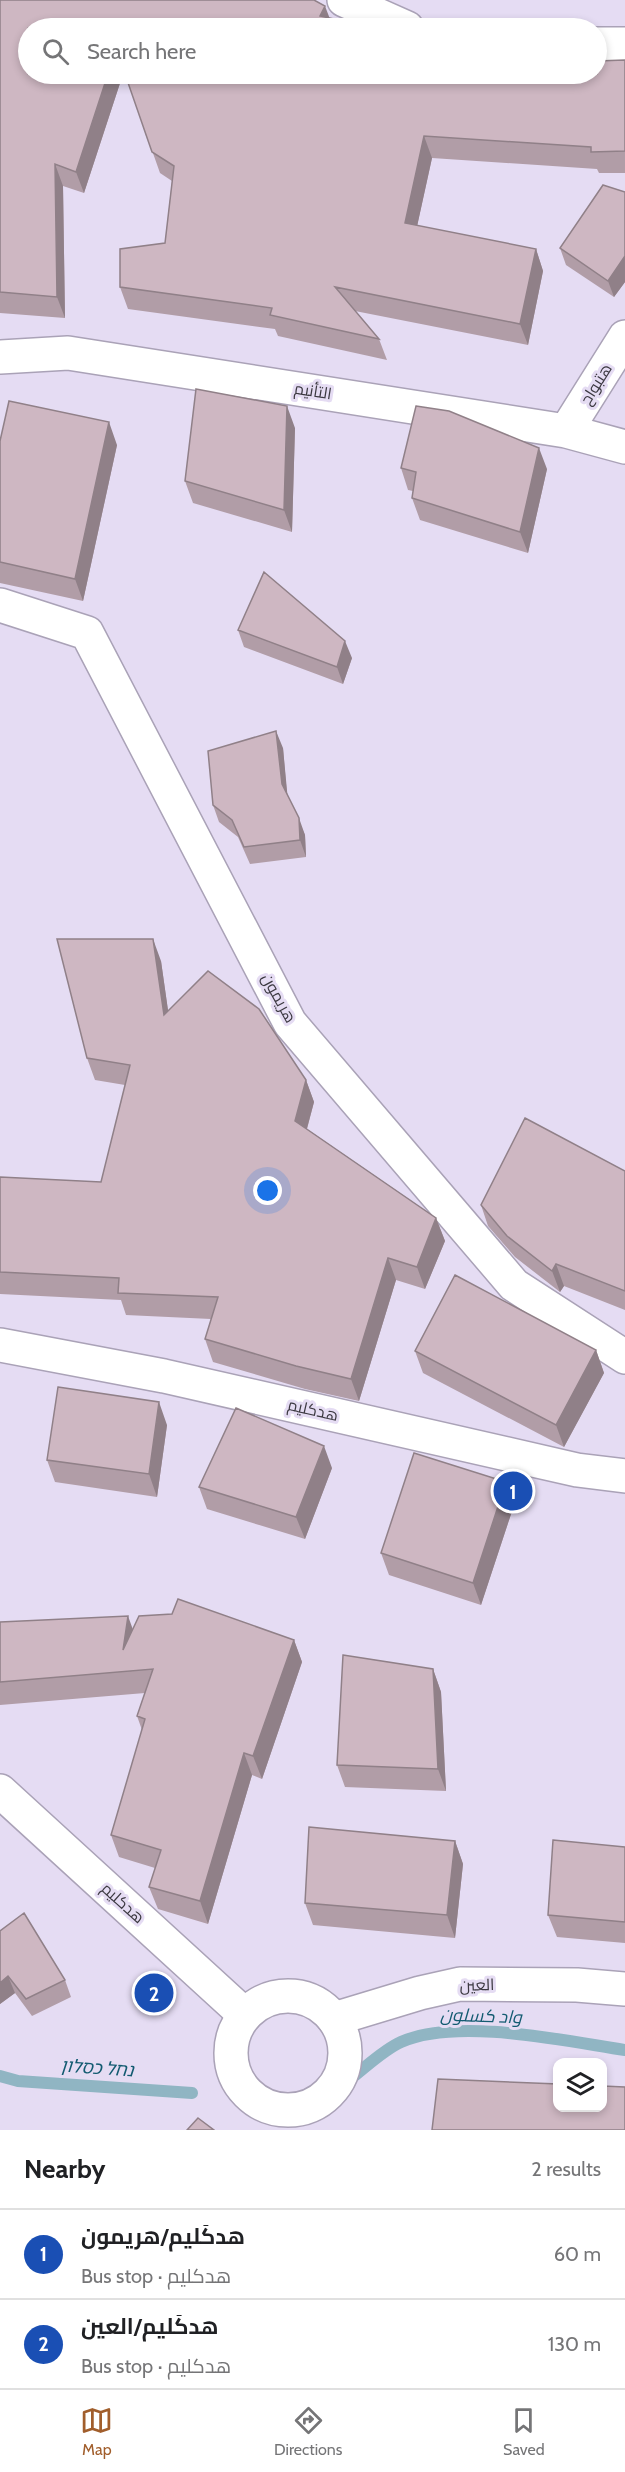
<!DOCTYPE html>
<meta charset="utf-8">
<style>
:root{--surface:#fff;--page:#f2f2f2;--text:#202124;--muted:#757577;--line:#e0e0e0;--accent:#a15e2c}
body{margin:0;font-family:Cabin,Cairo,"Noto Sans Hebrew",sans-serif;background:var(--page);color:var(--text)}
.controls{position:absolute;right:18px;bottom:18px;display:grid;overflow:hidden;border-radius:12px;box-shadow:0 3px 9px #0003}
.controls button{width:54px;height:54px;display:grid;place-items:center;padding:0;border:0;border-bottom:2px solid var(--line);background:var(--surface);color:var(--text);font:30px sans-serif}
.you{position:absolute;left:268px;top:1191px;width:21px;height:21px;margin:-15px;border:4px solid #fff;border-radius:50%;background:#1a73e8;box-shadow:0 0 0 9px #1a73e833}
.badge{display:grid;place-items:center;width:39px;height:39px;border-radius:50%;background:var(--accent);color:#fff;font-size:20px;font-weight:700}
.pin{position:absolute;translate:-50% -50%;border:3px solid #fff;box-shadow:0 2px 6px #0006}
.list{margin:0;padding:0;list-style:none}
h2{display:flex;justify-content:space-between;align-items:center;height:78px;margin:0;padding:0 24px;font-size:26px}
h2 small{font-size:20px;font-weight:400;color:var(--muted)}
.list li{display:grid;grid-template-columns:39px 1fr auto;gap:18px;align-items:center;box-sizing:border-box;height:90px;padding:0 24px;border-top:2px solid var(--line)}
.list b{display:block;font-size:22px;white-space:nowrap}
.list p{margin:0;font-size:20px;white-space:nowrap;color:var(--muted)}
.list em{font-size:20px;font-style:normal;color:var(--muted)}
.icon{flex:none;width:33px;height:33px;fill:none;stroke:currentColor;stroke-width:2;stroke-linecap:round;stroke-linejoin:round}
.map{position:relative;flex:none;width:625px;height:2130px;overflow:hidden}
.search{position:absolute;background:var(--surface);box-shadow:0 3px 9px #0003;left:18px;right:18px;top:18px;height:66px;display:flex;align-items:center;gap:15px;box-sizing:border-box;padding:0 21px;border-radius:33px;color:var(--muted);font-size:22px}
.sheet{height:258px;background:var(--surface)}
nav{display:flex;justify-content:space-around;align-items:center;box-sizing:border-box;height:84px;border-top:2px solid var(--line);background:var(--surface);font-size:16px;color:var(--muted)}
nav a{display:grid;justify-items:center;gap:3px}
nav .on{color:var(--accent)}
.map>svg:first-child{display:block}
</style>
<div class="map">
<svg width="625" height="2130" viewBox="0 0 625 2130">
<rect width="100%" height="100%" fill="#e5dcf3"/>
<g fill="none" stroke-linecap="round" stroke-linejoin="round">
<path stroke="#90b5c3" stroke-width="12" d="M0,2076L18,2081L192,2093
M349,2080C365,2068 383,2050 401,2042C457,2017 565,2041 625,2050"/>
<defs>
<path id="minor" d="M344,0L407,28
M596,44H625
M0,357L68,353L566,431L625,447
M566,431L625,337
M0,605L87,633L290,1023L514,1285L625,1357"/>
<path id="tertiary" d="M0,1345L164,1376L577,1470L625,1476
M0,1791L245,2015
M334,2019L420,1993L460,1984L577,1985L625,1989"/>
<path id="secondary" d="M231 2053a57 57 0 1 1 114 0a57 57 0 1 1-114 0Z"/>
</defs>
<use href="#minor" stroke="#aaa2b7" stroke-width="36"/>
<use href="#tertiary" stroke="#aaa2b7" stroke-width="36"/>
<use href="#secondary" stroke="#aaa2b7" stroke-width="36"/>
<use href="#minor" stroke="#fff" stroke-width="33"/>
<use href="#tertiary" stroke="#fff" stroke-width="33"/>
<use href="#secondary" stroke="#fff" stroke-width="33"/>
</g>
<path fill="#b19da7" d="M0,0L28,74H123L84,193L63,186L65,318L0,313Z
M625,60V173H599L597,169L432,158L417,226L536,249L543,271L528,345L355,311L379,339L387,360L278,336L275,329L128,309L120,287L165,243L172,181L160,173L125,74H597Z
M625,192V282L614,297L566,265L560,248Z
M295,428L292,532L193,503L185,481Z
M0,441L117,445L83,601L0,583Z
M401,468L547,469L528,553L420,520L412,498L413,491L408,490Z
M238,630L352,658L343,684L244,647Z
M283,748L287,795L305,835L306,857L250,864L238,837L219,822L213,805Z
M161,961L168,1011L306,1080L314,1102L307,1129L436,1218L445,1241L425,1289L396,1280L359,1401L305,1389L213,1362L205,1339L211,1319L126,1315L121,1300L0,1294V1177L101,1182L125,1085L95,1080L87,1058Z
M615,1167L625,1171V1310L564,1286L560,1292L515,1257L488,1226L481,1205Z
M596,1350L604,1373L564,1447L423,1373L415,1351Z
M167,1425L157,1497L55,1482L47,1460Z
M332,1468L305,1539L207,1509L199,1487Z
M506,1482L514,1505L481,1605L389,1575L381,1553Z
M0,1622L133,1629L294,1640L302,1662L262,1779L252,1775L208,1924L158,1909L149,1887L155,1868L119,1857L111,1835L142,1730L137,1716L145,1693L0,1705Z
M433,1669L441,1692L446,1791L345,1787L337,1765Z
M455,1841L463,1864L455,1938L313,1925L305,1903Z
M625,1847V1943L557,1937L548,1915Z
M0,1931L65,1980L71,1997L32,2016L15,1993L0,2004Z"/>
<path fill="#908088" d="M325,6L333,27L320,16Z
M108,74H123L84,193L76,172Z
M424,136L432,158L413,245L405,223Z
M55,164L63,186L65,318L57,297Z
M536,249L543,271L528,345L520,324Z
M625,256V282L614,297L608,281Z
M287,406L295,428L292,532L284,510Z
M109,422L117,445L83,601L75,579Z
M539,448L547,469L528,553L520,532Z
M345,641L352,658L343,684L337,667Z
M276,731L283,748L288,801L282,784Z
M299,818L305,835L306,857L300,840Z
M153,939L161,961L172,1038L164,1015Z
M306,1080L314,1102L303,1143L295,1121Z
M436,1218L445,1241L425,1289L417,1267Z
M388,1258L396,1280L359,1401L351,1379Z
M556,1264L564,1286L560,1292L552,1271Z
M596,1350L604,1373L564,1447L556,1425Z
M159,1402L167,1425L157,1497L149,1474Z
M324,1446L332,1468L305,1539L296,1517Z
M506,1482L514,1505L481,1605L473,1583Z
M128,1616L136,1638L131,1672L123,1650Z
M294,1640L302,1662L262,1779L253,1756Z
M433,1669L441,1692L446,1791L438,1769Z
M244,1753L252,1775L208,1924L200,1901Z
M455,1841L463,1864L455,1938L447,1915Z
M8,1976L15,1993L0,2004V1983Z"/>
<path fill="#ceb7c2" stroke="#908088" stroke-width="1.5" d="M0,0H314L325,6L320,16L376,28H28V74H108L76,172L55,164L57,297L0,292Z
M625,60V151L591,152V147L424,136L405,223L536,249L520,324L335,287L379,339L270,315L272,308L120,287V249L165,243L174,166L152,152L125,74H597V61Z
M603,185L625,192V256L608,281L560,248Z
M196,389L287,406L284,510L185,481Z
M9,401L109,422L75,579L0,562V441Z
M416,406L449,411L539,448L520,532L412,498L416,472L401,468Z
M264,572L345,641L337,667L238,630Z
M276,731L282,784L299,818L300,840L244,847L232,820L213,805L208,751Z
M57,939H153L164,1015L208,971L259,1009L306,1080L295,1121L436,1218L417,1267L388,1258L351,1379L296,1366L205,1339L218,1297L118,1293L119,1278L0,1272V1177L101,1182L130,1065L87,1058Z
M525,1118L625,1171V1291L556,1264L552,1271L507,1236L481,1205Z
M455,1275L596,1350L556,1425L415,1351Z
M58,1387L159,1402L149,1474L47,1460Z
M236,1408L324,1446L296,1517L199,1487Z
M414,1453L506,1482L473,1583L381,1553Z
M178,1599L294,1640L253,1756L244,1753L200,1901L149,1887L161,1850L111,1835L145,1719L137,1716L153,1669L0,1682V1622L128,1616L123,1650L139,1616L172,1614Z
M343,1655L433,1669L438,1769L337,1765Z
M309,1827L455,1841L447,1915L305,1903Z
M553,1840L625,1847V1922L548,1915Z
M24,1913L65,1980L26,1999L8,1976L0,1983V1931Z
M438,2079L558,2084V2108H603V2086L625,2087V2130H432Z
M198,2118L214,2130H187Z"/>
<g text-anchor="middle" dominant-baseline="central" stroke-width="6" stroke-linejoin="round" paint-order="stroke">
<g font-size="16" fill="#3b3840" stroke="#e5dcf3">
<text transform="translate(596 384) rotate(-58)">هتبواح</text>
<text transform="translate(313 391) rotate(9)">التأنيم</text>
<text transform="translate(279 998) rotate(61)">هريمون</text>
<text transform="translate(313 1410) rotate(13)">هدكليم</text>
<text transform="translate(123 1903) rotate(42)">هدكليم</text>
<text transform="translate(477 1985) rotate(-2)">العين</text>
</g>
<g font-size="18" font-style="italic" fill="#135b71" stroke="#e5dcf3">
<text transform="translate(481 2016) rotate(2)">واد كسلون</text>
<text transform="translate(97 2068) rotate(4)">נחל כסלון</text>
</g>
</g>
</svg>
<div class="controls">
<button><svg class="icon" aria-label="layers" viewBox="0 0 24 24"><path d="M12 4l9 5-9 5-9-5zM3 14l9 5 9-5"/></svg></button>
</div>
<div class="you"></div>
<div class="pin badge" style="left:513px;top:1491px;background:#1a4fb4">1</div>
<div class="pin badge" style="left:154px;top:1993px;background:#1a4fb4">2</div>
<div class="search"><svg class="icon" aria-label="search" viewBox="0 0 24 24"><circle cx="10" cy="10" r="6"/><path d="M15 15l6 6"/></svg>Search here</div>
</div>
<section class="sheet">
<h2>Nearby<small>2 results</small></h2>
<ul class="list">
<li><span class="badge" style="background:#1a4fb4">1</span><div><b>هدكَليم/هريمون</b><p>Bus stop · هدكليم</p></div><em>60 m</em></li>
<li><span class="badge" style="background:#1a4fb4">2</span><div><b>هدكَليم/العين</b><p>Bus stop · هدكليم</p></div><em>130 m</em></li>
</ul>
</section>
<nav>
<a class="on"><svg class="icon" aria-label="map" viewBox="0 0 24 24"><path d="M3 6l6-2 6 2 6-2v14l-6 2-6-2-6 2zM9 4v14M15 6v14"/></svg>Map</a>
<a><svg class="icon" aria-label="directions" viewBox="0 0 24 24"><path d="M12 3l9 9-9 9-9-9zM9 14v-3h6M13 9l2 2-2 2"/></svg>Directions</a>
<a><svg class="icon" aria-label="saved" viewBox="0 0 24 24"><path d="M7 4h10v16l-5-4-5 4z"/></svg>Saved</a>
</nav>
